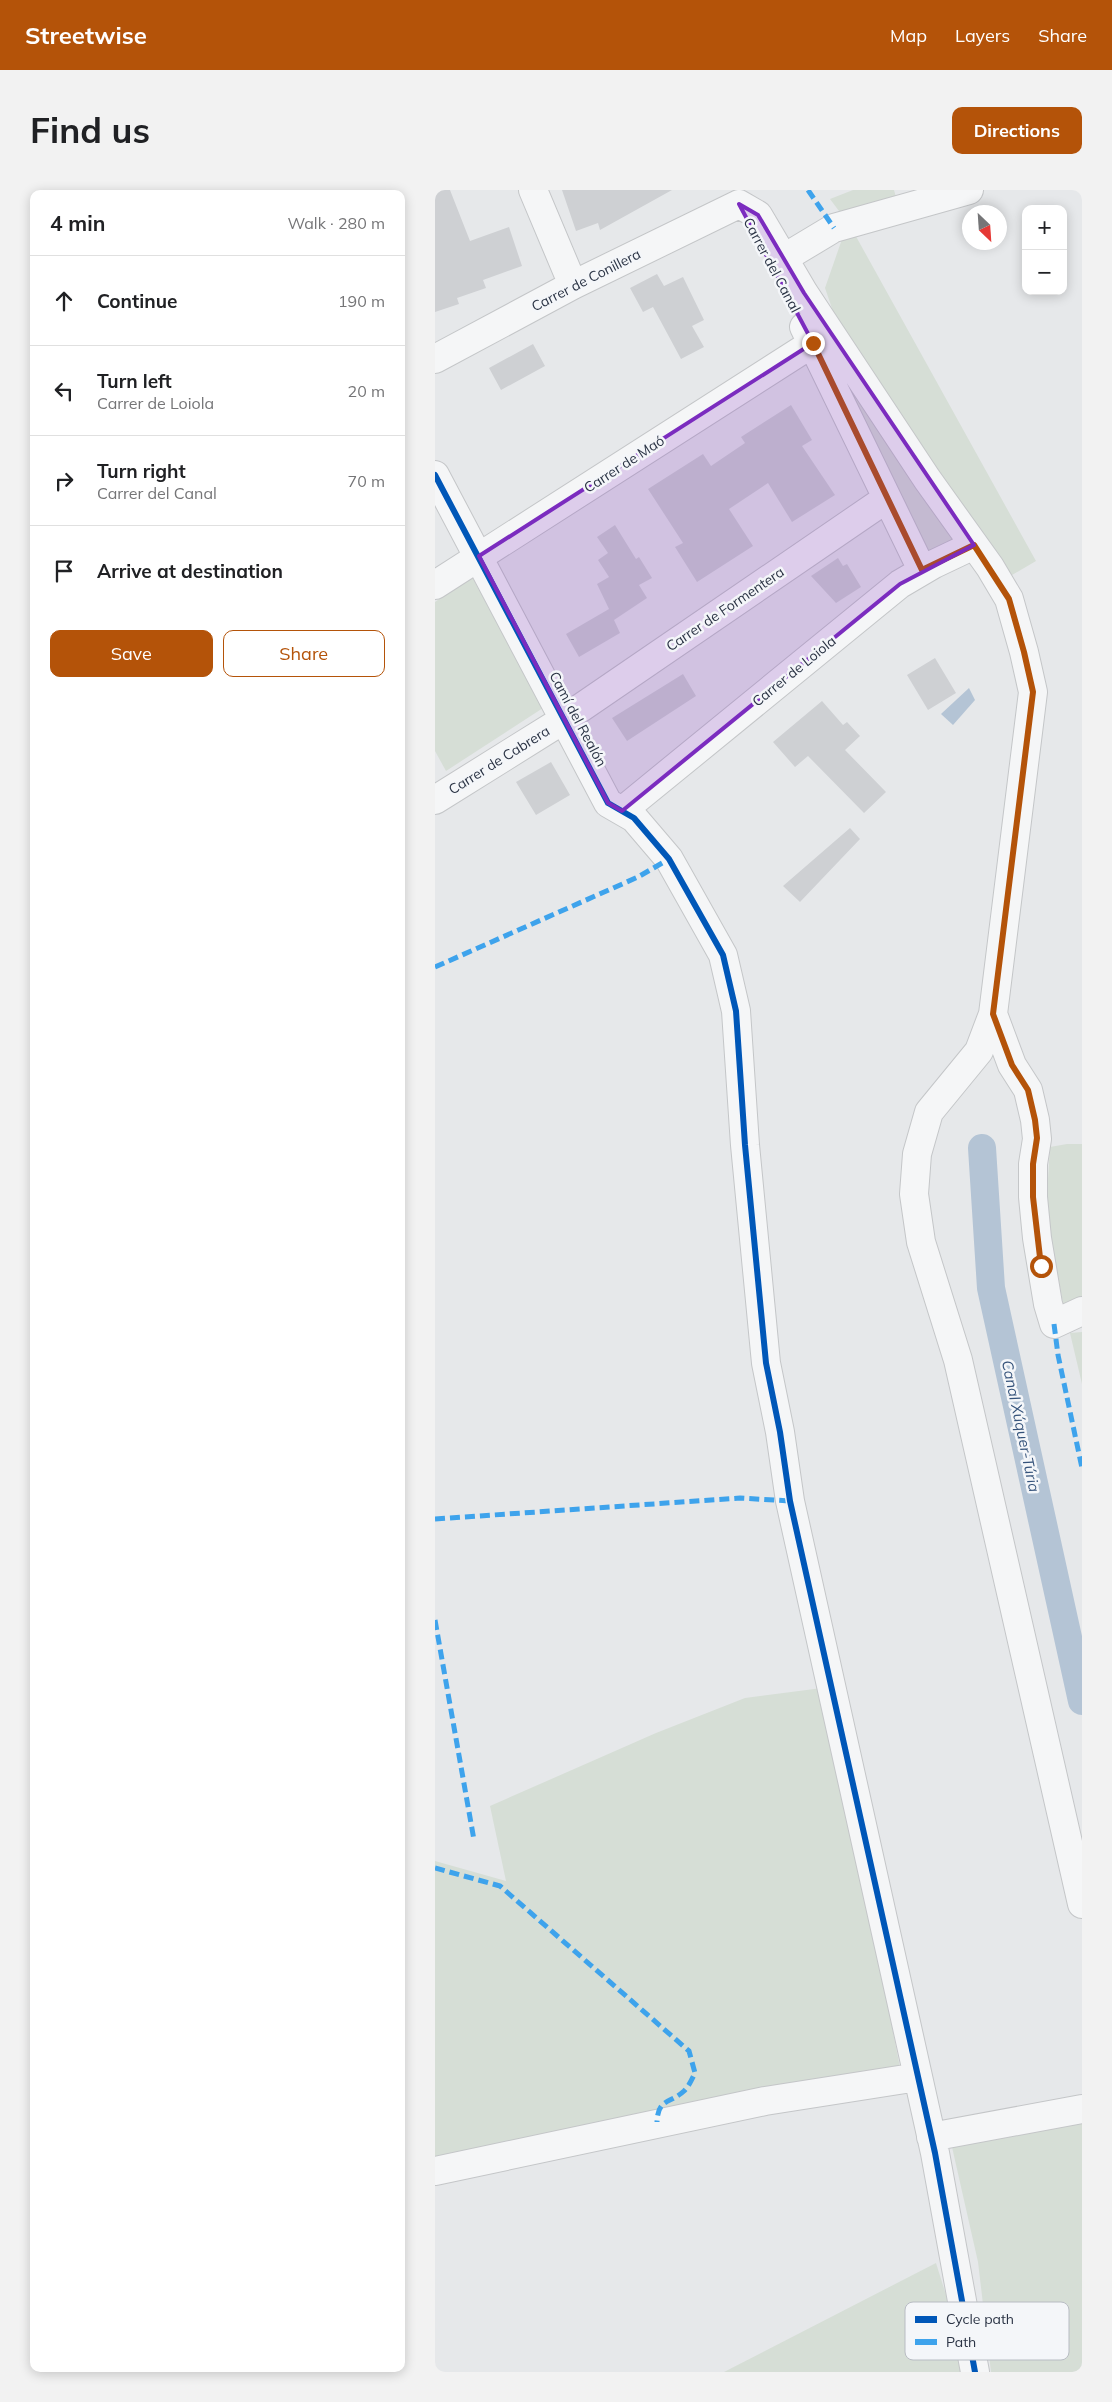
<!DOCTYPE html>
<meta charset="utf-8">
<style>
:root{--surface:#fff;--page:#f2f2f2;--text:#202124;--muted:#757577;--line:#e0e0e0;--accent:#b45309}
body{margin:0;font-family:Mulish,sans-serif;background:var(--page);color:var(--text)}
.controls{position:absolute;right:15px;top:15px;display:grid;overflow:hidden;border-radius:10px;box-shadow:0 2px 12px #0003}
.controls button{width:45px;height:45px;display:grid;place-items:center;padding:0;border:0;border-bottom:1px solid var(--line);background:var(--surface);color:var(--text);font:25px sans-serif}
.compass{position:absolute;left:527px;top:15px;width:45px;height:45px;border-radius:50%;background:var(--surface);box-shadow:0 2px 12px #0003;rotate:155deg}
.stop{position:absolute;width:15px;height:15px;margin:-11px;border:4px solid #b45309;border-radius:50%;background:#fff}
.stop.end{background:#b45309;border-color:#fff;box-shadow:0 1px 5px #0008}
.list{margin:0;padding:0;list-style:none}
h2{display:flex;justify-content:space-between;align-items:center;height:65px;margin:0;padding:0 20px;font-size:21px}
h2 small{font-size:16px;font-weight:400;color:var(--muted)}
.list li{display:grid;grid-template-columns:32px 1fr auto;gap:15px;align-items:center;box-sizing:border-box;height:90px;padding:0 20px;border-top:1px solid var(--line)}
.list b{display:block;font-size:19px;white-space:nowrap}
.list p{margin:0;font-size:16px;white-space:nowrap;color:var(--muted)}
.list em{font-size:16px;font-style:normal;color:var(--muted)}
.actions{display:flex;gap:10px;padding:15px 20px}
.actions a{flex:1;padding:11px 0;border:1px solid var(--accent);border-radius:10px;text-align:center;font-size:18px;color:var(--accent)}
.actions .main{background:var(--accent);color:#fff}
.icon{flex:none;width:28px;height:28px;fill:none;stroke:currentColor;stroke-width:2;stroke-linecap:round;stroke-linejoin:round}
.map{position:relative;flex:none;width:647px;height:2182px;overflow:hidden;border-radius:10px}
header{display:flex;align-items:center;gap:30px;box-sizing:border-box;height:70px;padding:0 25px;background:var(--accent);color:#fff}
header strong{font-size:24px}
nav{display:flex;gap:28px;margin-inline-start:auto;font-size:18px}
.intro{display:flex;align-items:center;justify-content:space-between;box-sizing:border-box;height:120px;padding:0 30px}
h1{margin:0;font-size:35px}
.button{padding:12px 22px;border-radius:10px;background:var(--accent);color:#fff;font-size:18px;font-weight:700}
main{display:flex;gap:30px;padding:0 30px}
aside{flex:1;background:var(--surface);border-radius:10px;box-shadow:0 2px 12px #0003}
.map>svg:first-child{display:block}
</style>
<header>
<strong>Streetwise</strong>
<nav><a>Map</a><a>Layers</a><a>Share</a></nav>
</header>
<div class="intro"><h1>Find us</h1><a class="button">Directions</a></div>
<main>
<aside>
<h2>4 min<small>Walk · 280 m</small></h2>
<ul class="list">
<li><svg class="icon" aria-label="ahead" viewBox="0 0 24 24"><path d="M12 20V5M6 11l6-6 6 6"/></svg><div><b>Continue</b></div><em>190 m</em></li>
<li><svg class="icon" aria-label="left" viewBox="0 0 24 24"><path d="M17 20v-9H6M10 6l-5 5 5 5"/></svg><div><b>Turn left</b><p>Carrer de Loiola</p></div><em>20 m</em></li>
<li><svg class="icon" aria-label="right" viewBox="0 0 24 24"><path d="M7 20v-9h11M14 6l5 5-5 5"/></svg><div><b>Turn right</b><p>Carrer del Canal</p></div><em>70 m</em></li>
<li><svg class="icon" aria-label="arrive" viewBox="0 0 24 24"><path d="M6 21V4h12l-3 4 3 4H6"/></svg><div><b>Arrive at destination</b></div></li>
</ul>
<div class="actions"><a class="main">Save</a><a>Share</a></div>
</aside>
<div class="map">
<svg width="647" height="2182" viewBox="0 0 647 2182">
<rect width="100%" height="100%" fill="#e6e8ea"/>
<path fill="#d6ded6" d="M418,0H459L463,14L410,29L395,9Z
M413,32L601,371L577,385L471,238L400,127L390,98Z
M369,103L523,352L482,371Z
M37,387L108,518L11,581L0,561V412Z
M632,954H647V1116L637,1117L628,1113L611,1020L615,957Z
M647,1142V1194L635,1143Z
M387,1498L423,1661L466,1883L0,1975V1671L71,1691L55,1616L221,1543L310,1508Z
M647,1931V2182H556L543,2072L517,1957Z
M501,2073L522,2140L528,2182H289Z"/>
<path fill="#b4c4d5" d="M534,498L540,510L518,535L506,524Z"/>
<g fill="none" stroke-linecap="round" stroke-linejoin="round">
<path stroke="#b4c4d5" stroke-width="28" d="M547,958L556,1098L647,1511"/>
</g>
<path fill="#ced0d3" d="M0,0H15L35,51L74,37L87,76L48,90L51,98L22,108L24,114L0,122Z
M127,0H237L165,40L163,33L141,41Z
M222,84L229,96L248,87L269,130L257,136L269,157L246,169L218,117L208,122L195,98Z
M98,154L110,176L66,200L54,178Z
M356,215L377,250L367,256L400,305L357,332L333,293L294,319L318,356L262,392L240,357L248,353L213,299L268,264L276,276L310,253L306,247Z
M180,335L201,369L204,367L217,388L204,395L212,408L179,430L185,443L144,467L131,444L174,419L162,394L174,387L163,370L173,363L162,347Z
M403,368L408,376L412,374L426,397L401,413L376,386Z
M500,468L521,503L493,520L472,485Z
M248,484L261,506L192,551L177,528Z
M387,511L408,535L412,532L425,546L410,560L451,602L429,623L373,566L360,577L338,552Z
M116,572L135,605L101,625L81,592Z
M415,638L425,649L365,712L348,696Z"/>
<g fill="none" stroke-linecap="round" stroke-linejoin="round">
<defs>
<path id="minor" d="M98,0L138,95
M304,14L323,25L369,103L492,289L555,377L574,409L589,462L598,502L558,824L544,861L494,922L482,964L479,1004L486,1052L523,1170L647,1714
M349,68L399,38L534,0
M369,137L487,380
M0,169L138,95L304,14
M0,285L173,613L199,628L234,669L288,765L301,821L310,955L331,1173L345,1242L355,1311L500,1963L540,2182
M0,395L378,153
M0,610L128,530L451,309
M187,621L465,394L499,374L539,355
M558,824L577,875L593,900L600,930L602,949L598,974V1007L602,1048L613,1114L619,1134L647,1121
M496,1947L647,1919
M0,1981L330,1911L483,1887"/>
</defs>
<use href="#minor" stroke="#c4c6c8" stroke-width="30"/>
<use href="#minor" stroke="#f5f6f7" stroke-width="28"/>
<path stroke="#3ea3ec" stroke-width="5" stroke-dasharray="10 5" stroke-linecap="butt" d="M373,0L399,38
M0,777L203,687L234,669
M619,1134L623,1165L647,1278
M0,1329L305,1308L355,1311
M0,1430L39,1650
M0,1678L65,1696L254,1861L260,1883C257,1889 254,1896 249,1901C235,1914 223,1908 222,1932"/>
<defs>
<path id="cycleway" d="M0,285L173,613L199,628L234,669L288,765L301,821L310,955L331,1173L345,1242L355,1311L500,1963L540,2182"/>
</defs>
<use href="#cycleway" stroke="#f4f6f9" stroke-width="9"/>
<use href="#cycleway" stroke="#0057b8" stroke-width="6"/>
</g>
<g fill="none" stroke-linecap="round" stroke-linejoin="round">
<path stroke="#b45309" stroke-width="6" d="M378,153L487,380L539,355L574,409L589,462L598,502L558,824L577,875L593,900L600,930L602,948L598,974V1007L606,1076"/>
</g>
<path fill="#7b2cbf" fill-opacity="0.2" stroke="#7b2cbf" stroke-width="4" stroke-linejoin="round" d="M304,14L323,25L369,103L539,355L465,394L187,621L173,613L44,366L378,153Z"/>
<g text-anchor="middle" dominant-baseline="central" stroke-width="5" stroke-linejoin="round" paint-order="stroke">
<g font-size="14" fill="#2b3445" stroke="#f4f6f9">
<text transform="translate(337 75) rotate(62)">Carrer del Canal</text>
<text transform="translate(151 90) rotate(-27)">Carrer de Conillera</text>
<text transform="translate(189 274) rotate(-33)">Carrer de Maó</text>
<text transform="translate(290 419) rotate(-34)">Carrer de Formentera</text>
<text transform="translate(359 481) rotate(-39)">Carrer de Loiola</text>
<text transform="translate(143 529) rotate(62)">Camí del Realón</text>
<text transform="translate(64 570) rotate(-32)">Carrer de Cabrera</text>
</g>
<g font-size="15" font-style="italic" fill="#34527a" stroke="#f4f6f9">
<text transform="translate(586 1236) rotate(78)">Canal Xúquer-Túria</text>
</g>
</g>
<rect x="470" y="2112" width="164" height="58" rx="8" fill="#f4f6f9" stroke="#b8bcc3" stroke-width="1"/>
<rect x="480" y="2126" width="22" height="7" fill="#0057b8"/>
<rect x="480" y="2149" width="22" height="6" fill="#3ea3ec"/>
<g font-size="14" fill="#2b3445">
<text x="511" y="2134">Cycle path</text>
<text x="511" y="2157">Path</text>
</g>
</svg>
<div class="controls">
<button>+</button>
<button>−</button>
</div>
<svg class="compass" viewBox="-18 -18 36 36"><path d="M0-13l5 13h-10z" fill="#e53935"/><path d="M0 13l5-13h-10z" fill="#757577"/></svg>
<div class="stop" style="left:606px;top:1076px"></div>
<div class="stop end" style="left:378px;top:153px"></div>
</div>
</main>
